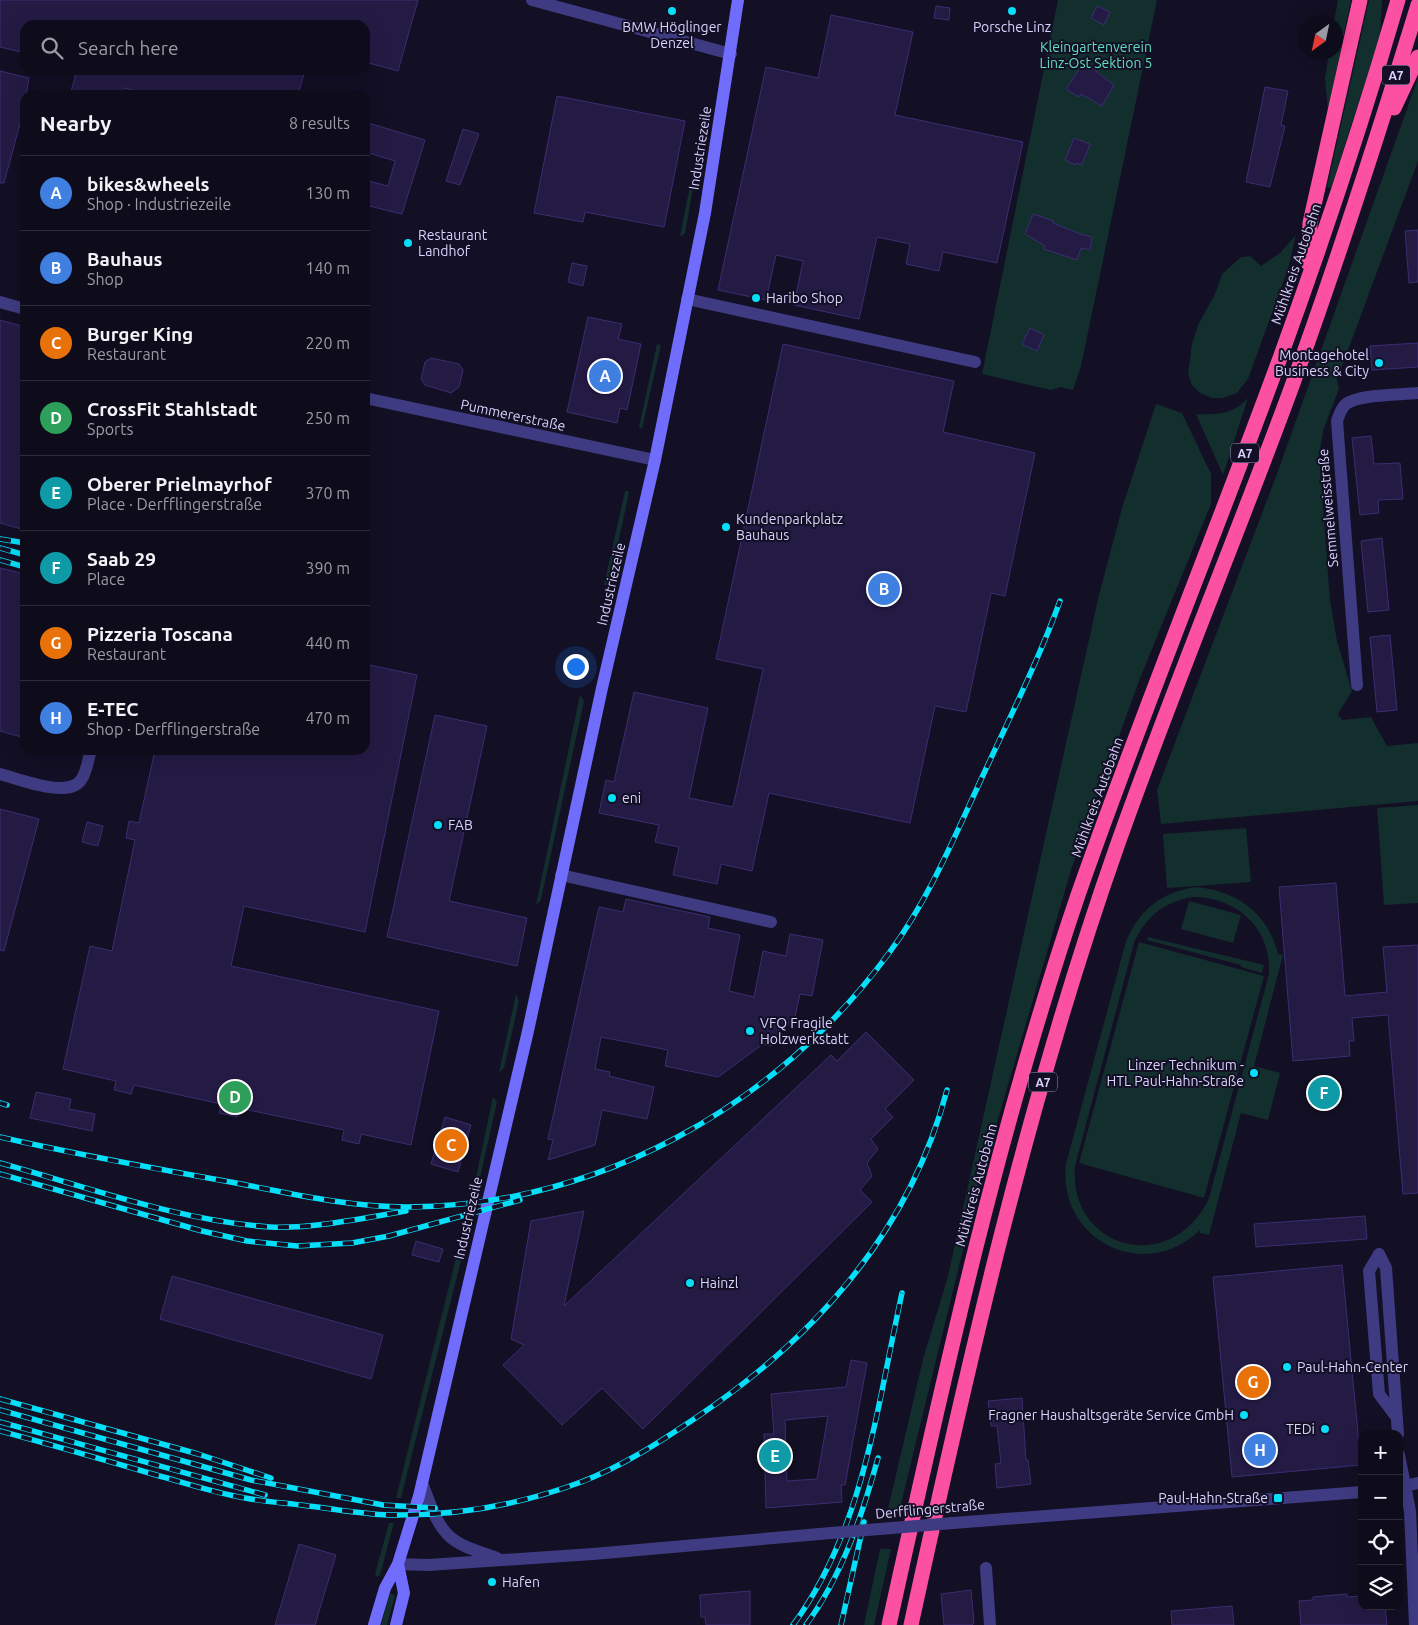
<!DOCTYPE html>
<meta charset="utf-8">
<style>
:root{--surface:#0e0b1b;--page:#1c1928;--text:#f1f3f6;--muted:#9b9ba3;--line:#2e2b3a;--accent:#05dff9}
body{margin:0;font-family:Ubuntu,sans-serif;background:var(--page);color:var(--text)}
.controls{position:absolute;right:15px;bottom:15px;display:grid;overflow:hidden;border-radius:10px;box-shadow:0 5px 20px #0002}
.controls button{width:45px;height:45px;display:grid;place-items:center;padding:0;border:0;border-bottom:1px solid var(--line);background:var(--surface);color:var(--text);font:25px sans-serif}
.compass{position:absolute;left:1298px;top:15px;width:45px;height:45px;border-radius:50%;background:var(--surface);box-shadow:0 5px 20px #0002;rotate:213deg}
.you{position:absolute;left:575px;top:666px;width:18px;height:18px;margin:-12px;border:4px solid #fff;border-radius:50%;background:#1a73e8;box-shadow:0 0 0 8px #1a73e833}
.badge{display:grid;place-items:center;width:32px;height:32px;border-radius:50%;background:var(--accent);color:#fff;font-size:16px;font-weight:700}
.pin{position:absolute;translate:-50% -50%;border:2px solid #fff;box-shadow:0 1px 5px #0006}
.list{margin:0;padding:0;list-style:none}
h2{display:flex;justify-content:space-between;align-items:center;height:65px;margin:0;padding:0 20px;font-size:21px}
h2 small{font-size:16px;font-weight:400;color:var(--muted)}
.list li{display:grid;grid-template-columns:32px 1fr auto;gap:15px;align-items:center;box-sizing:border-box;height:75px;padding:0 20px;border-top:1px solid var(--line)}
.list b{display:block;font-size:19px;white-space:nowrap}
.list p{margin:0;font-size:16px;white-space:nowrap;color:var(--muted)}
.list em{font-size:16px;font-style:normal;color:var(--muted)}
.icon{flex:none;width:28px;height:28px;fill:none;stroke:currentColor;stroke-width:2;stroke-linecap:round;stroke-linejoin:round}
.map{position:relative;flex:none;width:1418px;height:1625px;overflow:hidden}
.search{position:absolute;background:var(--surface);box-shadow:0 5px 20px #0002;left:20px;top:20px;width:350px;height:55px;display:flex;align-items:center;gap:12px;box-sizing:border-box;padding:0 18px;border-radius:15px;color:var(--muted);font-size:19px}
.panel{position:absolute;background:var(--surface);box-shadow:0 5px 20px #0002;left:20px;top:90px;width:350px;height:665px;border-radius:15px}
.map>svg:first-child{display:block}
</style>
<div class="map">
<svg width="1418" height="1625" viewBox="0 0 1418 1625">
<rect width="100%" height="100%" fill="#130f24"/>
<path fill="#122e2d" fill-rule="evenodd" d="M1058,0H1157L1081,366L1073,390L1061,387L1051,390L982,374Z
M1338,0H1351L1328,111L1325,78L1329,53L1336,52L1334,22Z
M1369,0H1382L1380,36L1331,188L1327,187Z
M1418,78V161L1337,380L1339,389L1324,428L1319,454L1330,600L1337,641L1352,691L1338,714L1342,720L1371,717L1387,746L1418,743V801L1161,824L1157,790L1278,471Z
M694,166V182L685,234L680,236Z
M1296,235L1288,269L1248,379L1237,393L1223,398H1212L1200,393L1192,385L1188,374L1192,344L1198,325L1215,294L1222,274L1241,257L1250,256L1261,266L1280,253Z
M657,344L661,345L642,429L639,427Z
M1248,398L1223,475L1196,414C1217,415 1234,414 1248,398Z
M1156,404L1182,413L1211,474V504L1139,681L1072,867L979,1184L900,1508L888,1509L923,1359L948,1276L1098,599L1122,508Z
M625,491H628L629,493L609,585H604Z
M580,695L584,701L541,900L536,905Z
M1418,805V903L1384,905L1377,808Z
M1246,828L1251,882L1167,888L1163,834Z
M1196,887C1236,890 1269,914 1278,954L1283,955L1254,1066L1280,1073L1268,1120L1241,1113L1209,1235L1200,1233V1230C1145,1284 1057,1240 1066,1164L1126,941C1140,909 1162,892 1196,887ZM1193,897C1237,897 1272,929 1269,974L1209,1198C1171,1278 1068,1249 1075,1166L1134,943C1146,916 1164,902 1193,897Z
M1189,901L1241,915L1233,943L1181,929Z
M1148,937L1264,965L1262,973L1241,967V965L1147,940Z
M1139,942L1264,976L1204,1198L1079,1163Z
M516,994L519,1002L504,1068L499,1072Z
M493,1097L497,1102L477,1191H473Z
M471,1221L401,1498H396L465,1222Z
M389,1523H394L380,1575L377,1577L375,1574Z
M880,1549H891L874,1625H864Z
M390,1593L395,1596L387,1625H381Z"/>
<path fill="#241b45" stroke="#3b2e71" fill-rule="evenodd" d="M0,0H418L398,71L365,62V25H25V53L0,47Z
M936,6L950,8L949,20L934,18Z
M1097,6L1110,12L1104,25L1091,18Z
M831,15L913,32L895,115L1023,142L997,263L943,252L939,271L906,264L910,244L877,237L859,319L794,305L803,261L776,255L766,300L718,290L766,67L818,78Z
M1084,62L1114,85L1102,106L1081,94L1079,97L1066,89Z
M77,70H305L298,95H151L124,88L123,95H70Z
M0,71L29,78L24,109L4,183H0Z
M1265,87L1288,91L1281,125L1285,126L1270,187L1246,182Z
M557,96L685,121L664,227L585,212L583,222L534,213Z
M365,122L425,140L402,214L365,205V180L388,186L395,161L365,152Z
M463,129L479,134L460,185L446,181Z
M1074,138L1090,144L1082,165L1076,163L1075,165L1065,160Z
M1033,214L1054,221L1053,223L1080,234L1092,237L1090,250L1081,248L1077,260L1044,249L1045,246L1025,234Z
M1418,230V282L1409,283L1405,231Z
M572,263L587,266L583,286L568,282Z
M588,317L622,324L618,339L641,344L627,410L620,408L617,423L567,412Z
M0,320L25,327V530L0,523Z
M1030,328L1044,335L1037,351L1022,344Z
M1418,343V367L1372,370L1370,346Z
M783,344L954,381L943,432L1035,453L1005,596L991,593L966,712L935,706L910,823L769,793L752,871L721,864L717,884L673,875L679,847L655,842L659,825L599,813L606,780L614,782L634,692L708,708L689,798L733,807L763,669L716,659Z
M431,358L459,364L463,370L459,387L451,393L425,385L421,379L425,362Z
M1371,436L1374,464L1400,463L1403,499L1378,500L1379,513L1360,515L1352,438Z
M1382,538L1389,610L1368,612L1361,541Z
M0,568L25,574V738L0,731Z
M1390,635L1397,710L1377,712L1370,637Z
M365,664L417,675L365,932L244,906L231,966L439,1011L411,1145L361,1134L359,1144L342,1140L344,1130L239,1108L237,1117L219,1113L221,1104L134,1085L131,1094L114,1090L116,1081L63,1069L90,946L112,951L135,840L126,838L129,821L139,823L155,750H365Z
M435,715L487,726L449,901L527,918L517,966L387,937Z
M0,809L39,819L4,951L0,950Z
M87,822L103,826L98,846L82,842Z
M1336,883L1345,996L1387,992L1383,947L1418,945V1193L1403,1194L1388,1015L1352,1018L1354,1041H1349L1350,1056L1293,1061L1279,887Z
M626,899L710,917L708,928L740,935L729,991L754,997L763,951L786,956L790,934L823,940L812,996L800,994L795,1017L785,1028L780,1027L778,1035L771,1046L763,1044L718,1077L665,1066L668,1050L601,1037L595,1069L610,1072L609,1076L654,1087L647,1119L602,1110L595,1145L548,1160L553,1140L548,1139L599,907L623,912Z
M866,1032L914,1080L885,1109L893,1117L871,1139L878,1149L867,1163L872,1176L860,1190L872,1202L643,1429L602,1388L562,1425L503,1365L524,1345L511,1339L531,1221L584,1211L564,1306L831,1055L837,1061Z
M36,1092L71,1099L69,1109L95,1114L92,1131L30,1118Z
M445,1117L471,1125L458,1172L431,1164Z
M1365,1216L1367,1239L1256,1247L1254,1224Z
M416,1241L443,1249L439,1262L412,1255Z
M1342,1265L1361,1465L1232,1477L1213,1277Z
M172,1276L383,1335L371,1379L160,1319Z
M851,1360L867,1363L845,1485H841L842,1502L766,1508L764,1434H774L771,1394L846,1387ZM828,1416L817,1479L787,1481L785,1420Z
M1022,1398L1026,1460H1028L1031,1484L997,1488L995,1464L1001,1463L997,1426H991L988,1401Z
M299,1544L336,1555L315,1625H275Z
M971,1590L974,1623L972,1625H944L941,1594Z
M750,1591V1625H706L705,1617H701L700,1595Z
M1347,1594V1597L1362,1596V1606H1385L1387,1625H1301L1299,1601L1313,1600V1597Z
M1232,1606L1234,1625H1172L1171,1611Z"/>
<g fill="none" stroke-linecap="round" stroke-linejoin="round">
<path stroke="#3e3b82" stroke-width="12" d="M532,0L731,54
M687,299L975,362
M0,302L25,309
M365,398L655,460
M1357,685L1337,421C1339,415 1341,408 1346,404C1359,394 1401,395 1418,393
M0,774C19,779 68,799 81,780C87,772 88,759 91,750
M561,875L771,922
M1379,1254L1386,1268L1398,1434
M1379,1254L1369,1271L1379,1394L1397,1418
M1399,1455L1410,1511L1415,1625
M986,1568L990,1625"/>
<path stroke="#3e3b82" stroke-width="12" d="M422,1483C429,1500 435,1522 448,1535C460,1547 481,1552 497,1558
M1399,1487L1418,1483
M953,1523L1362,1492
M398,1564L428,1565L593,1554L831,1533"/>
<path stroke="#706cfc" stroke-width="12" d="M374,1625L385,1588L398,1564L419,1496L528,1031L602,688L655,460L705,213L738,0
M396,1625L404,1593L398,1564"/>
<path stroke="#fc51a2" stroke-width="15" d="M1394,108L1418,57
M1308,263L1310,223L1360,0
M889,1625C943,1380 997,1133 1078,895C1141,715 1214,538 1280,358C1323,240 1363,120 1398,0
M911,1625C968,1364 1027,1102 1116,849C1171,693 1235,541 1292,386C1338,260 1379,132 1418,5"/>
<defs>
<path id="rail" d="M0,539L25,543
M0,548L25,555
M0,560L25,567
M0,1103L7,1105
M0,1137C78,1155 157,1169 236,1183C293,1194 349,1207 407,1207C598,1206 777,1106 889,953C930,898 956,833 985,771C1011,715 1039,659 1060,601
M0,1163C87,1187 180,1221 270,1227C311,1229 365,1218 406,1211
M0,1174L202,1231L247,1241L297,1246L352,1243L389,1236L520,1200
M0,1399L198,1454L271,1478
M0,1410L251,1480L383,1505L435,1508
M0,1422L265,1495
M0,1431C52,1445 104,1460 156,1475C185,1483 215,1493 245,1498C266,1502 287,1503 308,1506C335,1509 362,1514 389,1515C454,1516 520,1505 581,1482C623,1466 660,1442 697,1417C816,1337 910,1230 947,1090
M793,1625C864,1529 877,1406 902,1293
M806,1625C842,1576 862,1516 878,1458
M841,1625L864,1522"/>
</defs>
<use href="#rail" stroke="#05dff9" stroke-width="5.5"/>
<use href="#rail" stroke="#130f24" stroke-width="4" stroke-dasharray="11" stroke-linecap="butt"/>
<path stroke="#3e3b82" stroke-width="12" d="M831,1533L953,1523"/>
</g>
<g fill="#05dff9" stroke="#130f24" stroke-width="2">
<circle cx="672" cy="11" r="5"/>
<circle cx="1012" cy="11" r="5"/>
<circle cx="408" cy="243" r="5"/>
<circle cx="756" cy="298" r="5"/>
<circle cx="1379" cy="363" r="5"/>
<circle cx="726" cy="527" r="5"/>
<circle cx="612" cy="798" r="5"/>
<circle cx="438" cy="825" r="5"/>
<circle cx="750" cy="1031" r="5"/>
<circle cx="1254" cy="1073" r="5"/>
<circle cx="690" cy="1283" r="5"/>
<circle cx="1287" cy="1367" r="5"/>
<circle cx="1244" cy="1415" r="5"/>
<circle cx="1325" cy="1429" r="5"/>
<rect x="1273" y="1493" width="10" height="10" rx="2.5"/>
<circle cx="492" cy="1582" r="5"/>
</g>
<g text-anchor="middle" dominant-baseline="central" stroke-width="4" stroke-linejoin="round" paint-order="stroke">
<g fill="#130f24" stroke="#9d98bd" stroke-width="1">
<rect x="1382" y="65.5" width="28" height="19" rx="4"/>
<rect x="1231" y="443.5" width="28" height="19" rx="4"/>
<rect x="1029" y="1072.5" width="28" height="19" rx="4"/>
</g>
<g font-size="12" font-weight="bold" fill="#d8d3fe">
<text x="1396" y="75">A7</text>
<text x="1245" y="453">A7</text>
<text x="1043" y="1082">A7</text>
</g>
<g font-size="14" fill="#d8d3fe" stroke="#130f24" text-anchor="start">
<text x="672" y="27" text-anchor="middle">BMW Höglinger<tspan x="672" dy="16">Denzel</tspan></text>
<text x="1012" y="27" text-anchor="middle">Porsche Linz</text>
<text x="418" y="235">Restaurant<tspan x="418" dy="16">Landhof</tspan></text>
<text x="766" y="298">Haribo Shop</text>
<text x="1369" y="355" text-anchor="end">Montagehotel<tspan x="1369" dy="16">Business &amp; City</tspan></text>
<text x="736" y="519">Kundenparkplatz<tspan x="736" dy="16">Bauhaus</tspan></text>
<text x="622" y="798">eni</text>
<text x="448" y="825">FAB</text>
<text x="760" y="1023">VFQ Fragile<tspan x="760" dy="16">Holzwerkstatt</tspan></text>
<text x="1244" y="1065" text-anchor="end">Linzer Technikum -<tspan x="1244" dy="16">HTL Paul-Hahn-Straße</tspan></text>
<text x="700" y="1283">Hainzl</text>
<text x="1297" y="1367">Paul-Hahn-Center</text>
<text x="1234" y="1415" text-anchor="end">Fragner Haushaltsgeräte Service GmbH</text>
<text x="1315" y="1429" text-anchor="end">TEDi</text>
<text x="1268" y="1498" text-anchor="end">Paul-Hahn-Straße</text>
<text x="502" y="1582">Hafen</text>
</g>
<g font-size="14" fill="#60ddbf" stroke="#130f24">
<text x="1096" y="47">Kleingartenverein<tspan x="1096" dy="16">Linz-Ost Sektion 5</tspan></text>
</g>
<g font-size="14" fill="#d8d3fe" stroke="#130f24">
<text transform="translate(700 148) rotate(-81)">Industriezeile</text>
<text transform="translate(1296 264) rotate(-71)">Mühlkreis Autobahn</text>
<text transform="translate(513 415) rotate(12)">Pummererstraße</text>
<text transform="translate(1328 508) rotate(-95)">Semmelweisstraße</text>
<text transform="translate(611 584) rotate(-77)">Industriezeile</text>
<text transform="translate(1097 797) rotate(-70)">Mühlkreis Autobahn</text>
<text transform="translate(976 1185) rotate(-75)">Mühlkreis Autobahn</text>
<text transform="translate(468 1218) rotate(-77)">Industriezeile</text>
<text transform="translate(930 1509) rotate(-5)">Derfflingerstraße</text>
</g>
</g>
</svg>
<div class="controls">
<button>+</button>
<button>−</button>
<button><svg class="icon" aria-label="locate" viewBox="0 0 24 24"><circle cx="12" cy="12" r="6"/><path d="M12 2v4M12 18v4M2 12h4M18 12h4"/></svg></button>
<button><svg class="icon" aria-label="layers" viewBox="0 0 24 24"><path d="M12 4l9 5-9 5-9-5zM3 14l9 5 9-5"/></svg></button>
</div>
<svg class="compass" viewBox="-18 -18 36 36"><path d="M0-13l5 13h-10z" fill="#e53935"/><path d="M0 13l5-13h-10z" fill="#9b9ba3"/></svg>
<div class="you"></div>
<div class="pin badge" style="left:605px;top:376px;background:#3f7fe0">A</div>
<div class="pin badge" style="left:884px;top:589px;background:#3f7fe0">B</div>
<div class="pin badge" style="left:451px;top:1145px;background:#e8710a">C</div>
<div class="pin badge" style="left:235px;top:1097px;background:#2e9e5b">D</div>
<div class="pin badge" style="left:775px;top:1456px;background:#0f9aa8">E</div>
<div class="pin badge" style="left:1324px;top:1093px;background:#0f9aa8">F</div>
<div class="pin badge" style="left:1253px;top:1382px;background:#e8710a">G</div>
<div class="pin badge" style="left:1260px;top:1450px;background:#3f7fe0">H</div>
<div class="search"><svg class="icon" aria-label="search" viewBox="0 0 24 24"><circle cx="10" cy="10" r="6"/><path d="M15 15l6 6"/></svg>Search here</div>
<section class="panel">
<h2>Nearby<small>8 results</small></h2>
<ul class="list">
<li><span class="badge" style="background:#3f7fe0">A</span><div><b>bikes&amp;wheels</b><p>Shop · Industriezeile</p></div><em>130 m</em></li>
<li><span class="badge" style="background:#3f7fe0">B</span><div><b>Bauhaus</b><p>Shop</p></div><em>140 m</em></li>
<li><span class="badge" style="background:#e8710a">C</span><div><b>Burger King</b><p>Restaurant</p></div><em>220 m</em></li>
<li><span class="badge" style="background:#2e9e5b">D</span><div><b>CrossFit Stahlstadt</b><p>Sports</p></div><em>250 m</em></li>
<li><span class="badge" style="background:#0f9aa8">E</span><div><b>Oberer Prielmayrhof</b><p>Place · Derfflingerstraße</p></div><em>370 m</em></li>
<li><span class="badge" style="background:#0f9aa8">F</span><div><b>Saab 29</b><p>Place</p></div><em>390 m</em></li>
<li><span class="badge" style="background:#e8710a">G</span><div><b>Pizzeria Toscana</b><p>Restaurant</p></div><em>440 m</em></li>
<li><span class="badge" style="background:#3f7fe0">H</span><div><b>E-TEC</b><p>Shop · Derfflingerstraße</p></div><em>470 m</em></li>
</ul>
</section>
</div>
